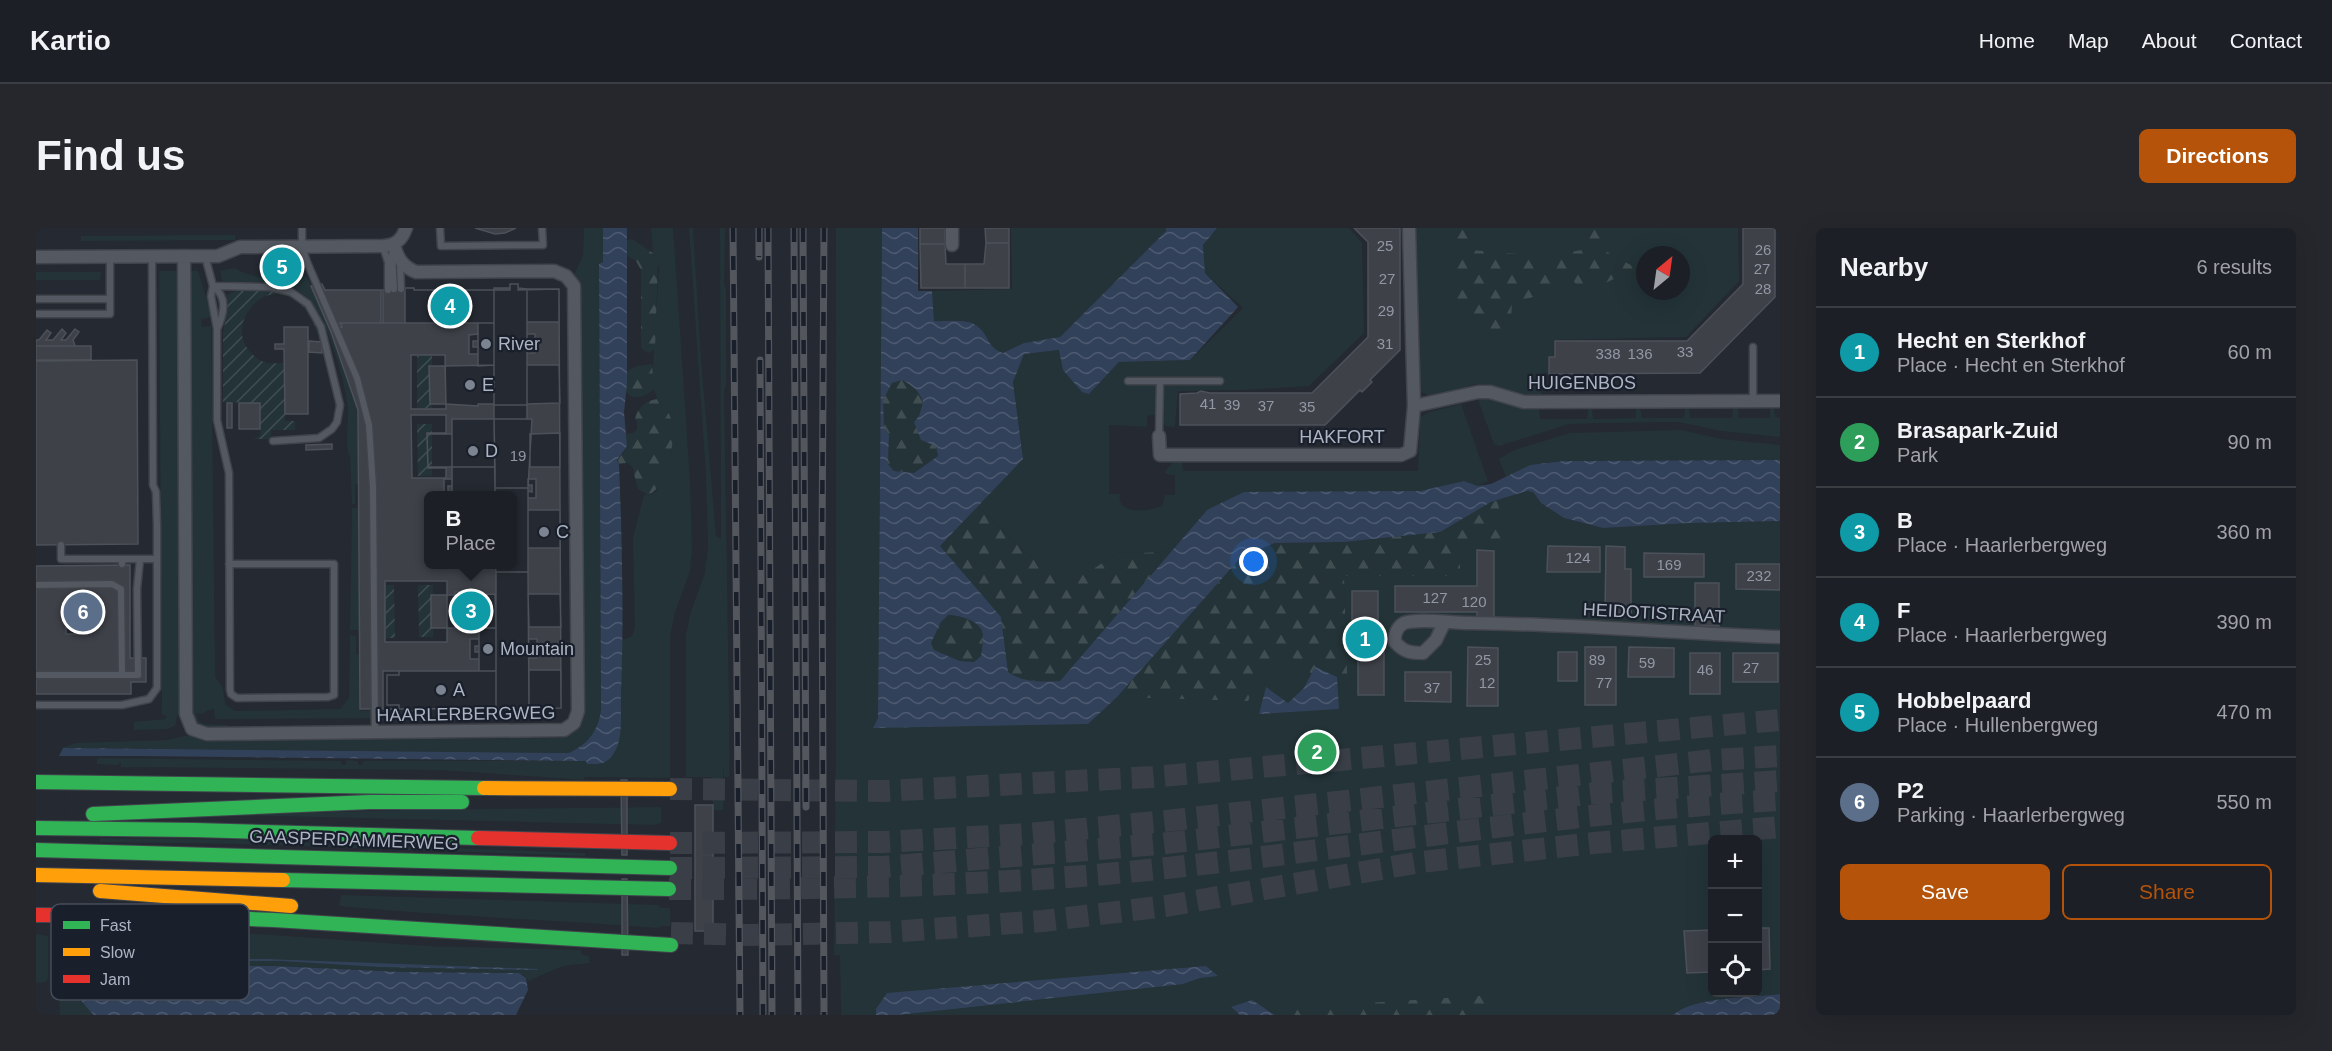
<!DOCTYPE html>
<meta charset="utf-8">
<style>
:root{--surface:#1c1f25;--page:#25272d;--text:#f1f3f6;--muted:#a0a2a7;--line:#3a3d42;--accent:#b45309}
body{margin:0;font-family:Arial,sans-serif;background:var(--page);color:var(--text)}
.controls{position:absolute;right:18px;bottom:18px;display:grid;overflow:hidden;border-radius:9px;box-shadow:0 6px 24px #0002}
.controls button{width:54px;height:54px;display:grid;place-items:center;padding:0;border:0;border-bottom:2px solid var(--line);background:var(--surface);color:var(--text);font:30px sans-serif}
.compass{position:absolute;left:1600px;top:18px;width:54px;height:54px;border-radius:50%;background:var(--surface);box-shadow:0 6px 24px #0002;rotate:29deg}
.you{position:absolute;left:1218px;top:334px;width:21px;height:21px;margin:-15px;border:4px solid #fff;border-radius:50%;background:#1a73e8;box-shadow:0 0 0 9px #1a73e833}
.badge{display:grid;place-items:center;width:39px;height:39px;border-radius:50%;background:var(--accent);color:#fff;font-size:20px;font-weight:700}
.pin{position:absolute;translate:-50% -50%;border:3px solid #fff;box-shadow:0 2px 6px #0006}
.popup{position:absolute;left:388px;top:263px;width:93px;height:78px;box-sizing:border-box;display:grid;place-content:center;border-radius:9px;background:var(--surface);filter:drop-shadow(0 2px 4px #0005);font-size:20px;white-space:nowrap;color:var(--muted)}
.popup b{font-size:22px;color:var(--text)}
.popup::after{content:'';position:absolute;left:50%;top:100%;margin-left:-12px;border:12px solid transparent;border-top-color:var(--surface)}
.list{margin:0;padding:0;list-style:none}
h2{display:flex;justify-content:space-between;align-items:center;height:78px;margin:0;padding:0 24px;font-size:26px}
h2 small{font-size:20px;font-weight:400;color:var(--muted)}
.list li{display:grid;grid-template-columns:39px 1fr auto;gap:18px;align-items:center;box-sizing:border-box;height:90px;padding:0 24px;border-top:2px solid var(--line)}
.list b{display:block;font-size:22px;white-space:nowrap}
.list p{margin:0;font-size:20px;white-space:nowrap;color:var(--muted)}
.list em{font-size:20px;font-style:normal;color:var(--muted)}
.actions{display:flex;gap:12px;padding:18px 24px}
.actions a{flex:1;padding:14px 0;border:2px solid var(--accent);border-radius:9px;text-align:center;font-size:21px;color:var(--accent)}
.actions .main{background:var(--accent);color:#fff}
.icon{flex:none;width:33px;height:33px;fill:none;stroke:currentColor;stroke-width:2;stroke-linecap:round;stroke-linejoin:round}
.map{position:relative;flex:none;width:1744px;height:787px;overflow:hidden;border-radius:9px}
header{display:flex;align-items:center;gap:36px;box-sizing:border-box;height:84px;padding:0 30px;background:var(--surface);border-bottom:2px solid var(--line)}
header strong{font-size:28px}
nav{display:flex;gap:33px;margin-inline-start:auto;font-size:21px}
.intro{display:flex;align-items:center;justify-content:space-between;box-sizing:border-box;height:144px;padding:0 36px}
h1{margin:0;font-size:42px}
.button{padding:15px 27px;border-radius:9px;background:var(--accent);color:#fff;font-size:21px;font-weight:700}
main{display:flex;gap:36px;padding:0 36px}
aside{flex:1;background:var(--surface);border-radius:9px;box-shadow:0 6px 24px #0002}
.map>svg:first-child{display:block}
</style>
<header>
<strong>Kartio</strong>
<nav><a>Home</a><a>Map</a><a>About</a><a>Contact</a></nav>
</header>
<div class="intro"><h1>Find us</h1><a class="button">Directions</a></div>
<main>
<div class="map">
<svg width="1744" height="787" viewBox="0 0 1744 787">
<defs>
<pattern id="forest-firs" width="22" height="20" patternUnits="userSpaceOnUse" patternTransform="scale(1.5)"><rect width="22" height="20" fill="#233337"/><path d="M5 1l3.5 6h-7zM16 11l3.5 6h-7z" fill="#404e52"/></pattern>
<pattern id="garden-furrows" width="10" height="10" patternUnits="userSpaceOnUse" patternTransform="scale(1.5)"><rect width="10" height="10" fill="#233337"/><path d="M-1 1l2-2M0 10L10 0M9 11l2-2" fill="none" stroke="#404e52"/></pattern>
<pattern id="water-waves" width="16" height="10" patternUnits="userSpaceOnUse" patternTransform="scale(1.5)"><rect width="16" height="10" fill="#32415a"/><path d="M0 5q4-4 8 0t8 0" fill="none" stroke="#4d5a70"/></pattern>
</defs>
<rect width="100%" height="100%" fill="#252931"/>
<path fill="#233337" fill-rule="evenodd" d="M548,0H567V34L563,37L565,481C563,501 553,516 534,525L25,520L40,515L131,512L153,507L167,512L521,510C536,508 546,498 547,482L545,63L538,47L547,27Z
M615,0H637L654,252L656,320L654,343L639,384L634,408V550L549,549L548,552L405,542L98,539H85V535L81,537L61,536V530L305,533V536L310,537V532L322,533V537H326L327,533H550L551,536C573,537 578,531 583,510L586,412L596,408L599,399L597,310L608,267H612L620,264L632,237L636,219L633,186L621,171L616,154L623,40L617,25Z
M653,0H657L665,132L680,308L685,311L684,0H689L688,56L690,62V158L688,163L693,480V549H688L687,535V582H677L676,549H650V406L655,383L669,345L672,317L670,248Z
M800,0H846L842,490L838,499L1144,399L1455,274L1491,263L1497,264L1505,275L1528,290L1567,300L1654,295L1744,293V766C1715,770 1659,768 1637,787H1239L1232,781L1195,779L1204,787H805L804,727H798C801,486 800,242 800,0ZM1676,612H1722V764H1676Z
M975,0H1130V3L1024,109L988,115L967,125C950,119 954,107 941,98C931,90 911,94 898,93L896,63L976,61Z
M1181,0H1313L1326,15L1328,105L1273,158L1208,162L1142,163L1139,199L1130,198L1118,187L1111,188V199L1073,197V266H1084C1080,288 1114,283 1126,278L1129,267H1139V247L1129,246L1130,242L1139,233L1146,232L1147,243H1382L1384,189L1393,184L1425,176L1452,253L1442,258L1428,253L1384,263L1171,282L1140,318L1125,324L1081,326L1057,341H1007L942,278L987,231L977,153L988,126L1024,122L1053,166L1083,134L1154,132L1207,80L1169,45L1167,17Z
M1380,0H1702L1703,53L1650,109L1518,112V128H1512V145L1506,146L1505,169C1499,168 1492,169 1486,167C1471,163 1452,153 1436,157C1417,162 1394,178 1380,158ZM1609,27H1645V63H1609Z
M199,7V12L45,13V8Z
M199,40C221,54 246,50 271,49L302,119L322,182V256L319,257V276H316L314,228C308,219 313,191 312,179C309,153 292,95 276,75C270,67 260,61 250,58C229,51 208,56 186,53L184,43Z
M123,43H142L144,486L141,487L140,496L137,499L130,501L98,502V494L129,491L131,489L126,486V483Z
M154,43H162L175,86V89L165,91L166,99L175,98L179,449L187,460L189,476L199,483L304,481L313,470L314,407L320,408V426L324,427V483H370V490L179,491L178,481L170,483L166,486L160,485L162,492L167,496L192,497V500C178,500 163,504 156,489Z
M0,44H65L64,52H0Z
M1444,170C1465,170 1482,180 1503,180L1504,191H1551L1552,181L1556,180L1557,191L1600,190V181L1604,180L1606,190H1648L1649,179H1653L1654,190H1696L1697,180H1702V190H1734V180L1738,179L1739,189L1744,190V209L1685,203L1643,194L1565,195L1533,196L1463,218L1458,216L1442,172Z
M1645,202L1685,211L1744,217V232L1527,233L1494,237L1470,249L1463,231L1478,222L1534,205Z
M316,280H323V402H314Z
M625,579V595L617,597L194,587L370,582Z
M64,610L203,612L549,625V628L203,616L64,614Z
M305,667L623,677L624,680H634V698H624L623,700C517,692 410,688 303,678Z
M76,702L207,705L392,718L545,722V726L553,728V735L527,738L492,753L489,748L481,745L365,744L239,738L70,737C59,736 51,730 48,718L55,723L50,718V704L55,703V708C61,709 68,704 75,705Z
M0,706L12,708V751L10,754L0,755Z
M32,717C26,742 41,769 58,787H24L22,723H26Z"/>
<path fill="url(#forest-firs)" d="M1414,0H1431L1435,22L1510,28L1546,22L1550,0H1571L1566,21L1600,40L1547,66L1537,52L1522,63L1476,74L1474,108L1417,88Z
M596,11L617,25L622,35L619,121L614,125L607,122L605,119V42L600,33L591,28V12Z
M616,136L618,162C608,168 600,174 590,164L591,143L601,138Z
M866,152C876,157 882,163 887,174L883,188L900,218L902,228L878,245L858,243L852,236L853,207L848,199L847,172L856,155Z
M621,171C625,176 630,181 633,186C643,204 632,261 612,267L602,261L596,238L591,235L583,236L582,232L591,218L590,206L597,205L601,202V194L599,191C602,179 609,173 621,171Z
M1461,273L1472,310L1424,313V348H1308L1311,447L1294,446L1279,439L1276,445L1273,444L1251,425L1225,441L1212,473L1081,469L1206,328L1239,315L1308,314L1404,304L1455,274Z
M942,278L1007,341H1057L1081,326L1125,324L1140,318L1024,453C1004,453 989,455 972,444L965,389L904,318Z
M912,387C922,387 942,392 946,403C948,410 946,421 945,428L938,434L924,433L898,422L895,415L905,394Z
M1458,767L1435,787H1239L1232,781Z"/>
<path fill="url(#garden-furrows)" d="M224,62C255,65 270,72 282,103H280C277,90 268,77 256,70C224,52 189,98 215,125C219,129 224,133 230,135C236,136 243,135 249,135V193H259V202H235V211H217L224,208V175L187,174V104L192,82L190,67L200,63Z
M396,127V180L381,181V128Z
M381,196H396V248H382Z
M350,357H358L359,410H350Z
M382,357H397V409H383Z"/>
<path fill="url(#water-waves)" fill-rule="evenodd" d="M567,0H591V156L588,184L591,218L581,232L583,236C586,313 588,389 585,466C584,484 588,509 578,525C571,537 563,536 551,536L550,533H545L103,528H55L48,534V719C51,730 59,735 70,738H239L365,744L483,745L490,750L492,762L480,787H58C43,773 30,750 30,728C30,722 32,716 32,709L31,533L23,528L27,520L533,525C553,516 563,501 565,481L563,36L567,34Z
M846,0H882V63H896L898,93C911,94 931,90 941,98C954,107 950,119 967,125L988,115L1024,109L1130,3V0H1181L1167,17L1169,45L1202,79L1154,132L1083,134L1053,166L1046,164L1027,142L1023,122L988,126L977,154L987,231L904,318L965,389L972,444C988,455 1005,454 1024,453L1171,282L1208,264L1384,263L1428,253L1442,258L1455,256L1494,237L1527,233L1744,232V293L1654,295L1567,300L1528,290L1505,275L1497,264L1491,263L1455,274L1404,304L1308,314L1239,315L1206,328L1081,469L1052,496L837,500L842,490ZM866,152C876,157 883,163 887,174L883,188L878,194L885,212L900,218L902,228L878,245L858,243L852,236L853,207L848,199L847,172L856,155ZM912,387C922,387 942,392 946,403C948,410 946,421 945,428L938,434L924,433L898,422L895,415L905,394Z
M1279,439L1301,449L1303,481L1223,486L1230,459L1252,475L1268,460Z
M83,730L229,731L502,741L501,742L344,739L246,733H84L82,731Z
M1170,738L1182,748L1164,750L1147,756L861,787H840V781L851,765Z
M1744,766V787H1637C1659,768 1715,770 1744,766Z
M1216,772L1239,787H1204L1195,779Z"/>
<path fill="#252931" d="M20,528H61V531H56L51,535V706H29L28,534Z"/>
<path fill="#3e4148" stroke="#4c515a" stroke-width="1.5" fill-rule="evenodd" d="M439,0H480L469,5L459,6Z
M884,0H909V16H884Z
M949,0H973V15H950Z
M1318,0H1364V122L1334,152L1336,154L1326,164L1324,162L1289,197H1144V166L1161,165L1165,163L1174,165H1276L1332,109V14Z
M1707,0H1739V69L1664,145L1513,146V129H1519V113H1651L1707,56Z
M950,15H973V60H929V36H948Z
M884,16H909L910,36H929V60H885Z
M286,56L289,62H347V95H304L306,99L295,104L275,58Z
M474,56H482V62L523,61L525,480L484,481V486H476V480L380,481V483H372V481H324L322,182L295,104L306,99L304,95H369V60H378V62H474ZM375,127H409L410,181H375ZM375,187H410V205H391L392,240H410V250H376ZM393,268H477V336H393ZM349,353H411V414H349Z
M474,56H482V60L491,61V177H458V60H474Z
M369,60H378V62H458V95H369Z
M491,61H523V94H491Z
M345,62H369V95H345Z
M442,95H458V137L442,138Z
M248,99H272V186H249L248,121H239V116H248Z
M26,101L30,105L25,112H30L39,101L43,104L37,112L39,118H0V112H3L11,102L15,105L10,112H17Z
M442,106V113H437V119H442V126H433V107Z
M491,106H499V125H491V119H495V113H491Z
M273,113L286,114V125L273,124Z
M0,118H55V132H0Z
M101,132L102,316L0,317V133Z
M458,137V176H442V178L410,176L409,138Z
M491,137H523L524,175L491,176Z
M393,138H409L410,176H394Z
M191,175H196V200H191Z
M203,175H224V201H203Z
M458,177H491V191H458Z
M416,191H458L459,239H416Z
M458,191H496L492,260H459Z
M524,205V239H494V206Z
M391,206H416V239H392Z
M296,216V221L270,222V217Z
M416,239H459V268H416Z
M408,251H416V258H412V264H416V268H408Z
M492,251H500V270H492V263L496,264V257H492Z
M459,260H492V344H460L459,336H477V268H459Z
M492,282H524V320H492Z
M1512,318L1564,319V344H1511Z
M1570,318L1589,319V341H1595V385H1569Z
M1441,322L1458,323V389H1441V384H1359V358H1441Z
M1608,325L1668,326V349H1608Z
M1700,336H1744V362L1700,361Z
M94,337V430H110V454H95V466H0V338ZM30,397H42V406H30Z
M460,344H492L493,482H485L484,486H476V482H460Z
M1659,355H1683V398H1659Z
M1316,363H1342V424H1348V467H1322V424H1316Z
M419,364H428V367L459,366L460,400H411V367H419Z
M492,366H524L525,399H493Z
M395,367H411V400H395Z
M443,400H460V443H443Z
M434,411H443V418H439V424H443V431H434Z
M493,411H501V430H493V424H497V418H492Z
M1432,419L1462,420V478H1431Z
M1549,419H1580V477H1549Z
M1593,419L1638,420V449H1592Z
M1522,424H1541V453H1522Z
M1654,425H1684V466H1654Z
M1697,425H1742V454H1697Z
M493,442H525V480L493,481Z
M347,443H363V447H351V477H363V481H347Z
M363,443H460V480L380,481V483H374L372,481H363V477H351V447H363Z
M1369,444H1415V474L1369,473Z
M585,552H591V627H586Z
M659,577H677V703H659Z
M586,651H591L592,727H586Z
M1722,700H1733L1734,741L1722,742Z
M1676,702V744L1651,745L1648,703Z"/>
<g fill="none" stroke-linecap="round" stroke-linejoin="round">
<path stroke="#393e47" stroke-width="22" stroke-dasharray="22 11" stroke-linecap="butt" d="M634,561L848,563L1116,549L1744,492
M634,615L847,614L991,606L1120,594L1677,532L1744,528
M634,640L847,639L1123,616L1560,565L1744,553
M633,661C800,661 966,658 1131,640C1336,618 1538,583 1744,572
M635,705L716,707L854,704L1007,693L1130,678L1385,634L1558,615L1744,599"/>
<defs>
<path id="lane" d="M266,0V19L271,34L321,150L333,197L337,259L339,504
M404,0L405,18L507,17L506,0
M347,19L352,34V62
M356,26L358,61
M169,28L177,58L175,68L181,101V192L193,245L194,462L195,466L201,470L292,469L298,467V336H193
M364,35L365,61
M177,58L234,59L255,64L272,76L285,99L304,177L301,194L296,201L283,210L237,213
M178,59C192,70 188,86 181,101
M0,71H74
M0,86H74V29
M1092,153H1124
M1717,173V119
M1123,208L1124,153H1184
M25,317V331H86V336
M86,331H121
M0,357L76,356L85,361L86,447
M0,447H102L101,361L104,331
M0,477H86L113,471L121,460V297L120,264L117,257L116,28"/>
<path id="street" d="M916,17V0
M148,28L150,486L156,501L171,506L528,502L538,495L542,483L538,58L530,48L518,43L380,44C367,39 361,30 358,16
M0,29L182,28L204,19L347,18C360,17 366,12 370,0
M1378,178L1442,164H1454L1488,174L1744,173
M1123,208L1124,227H1365L1374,223L1378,178L1373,0
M1408,395L1400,412L1387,425C1374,425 1368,424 1359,414C1358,407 1361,399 1368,395C1381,390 1417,395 1432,395C1536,396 1640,405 1744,409"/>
<path id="fast" d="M0,554L448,560
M57,586L334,574H426
M0,600L159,602L442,610
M0,622L634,640
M247,652L633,661
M143,688L238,692L635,717"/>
<path id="slow" d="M448,560L634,561
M0,647L247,652
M64,663L255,678"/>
<path id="jam" d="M442,610L634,615
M0,687L143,688"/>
</defs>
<use href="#lane" stroke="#41444b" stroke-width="9"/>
<use href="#street" stroke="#41444b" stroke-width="15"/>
<use href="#fast" stroke="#41454d" stroke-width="16"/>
<use href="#slow" stroke="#41454d" stroke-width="16"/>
<use href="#jam" stroke="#41454d" stroke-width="16"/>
<use href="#lane" stroke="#545860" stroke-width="6"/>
<use href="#street" stroke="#545860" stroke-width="12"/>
<use href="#fast" stroke="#30b455" stroke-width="14"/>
<use href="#slow" stroke="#ff9f0a" stroke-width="14"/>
<use href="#jam" stroke="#e5322d" stroke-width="14"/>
<defs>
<path id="rail" d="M697,0L704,787
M723,0V29
M732,0L736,787
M758,0L762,787
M767,0L770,579
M788,0L786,323L788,787
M724,132L727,787"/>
</defs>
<use href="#rail" stroke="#53575d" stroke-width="7"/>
<use href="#rail" stroke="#191f2b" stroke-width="4.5" stroke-dasharray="14" stroke-linecap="butt"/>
</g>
<g fill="#7d8491" stroke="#191f2b" stroke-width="2">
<circle cx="450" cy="116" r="6"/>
<circle cx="434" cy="157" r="6"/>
<circle cx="437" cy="223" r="6"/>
<circle cx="508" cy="304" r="6"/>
<circle cx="452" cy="421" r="6"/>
<circle cx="405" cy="462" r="6"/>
</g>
<g text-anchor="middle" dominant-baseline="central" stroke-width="4.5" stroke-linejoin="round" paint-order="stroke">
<g font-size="15" fill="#9198a5">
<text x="1349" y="17">25</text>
<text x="1727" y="21">26</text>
<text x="1726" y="40">27</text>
<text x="1351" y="50">27</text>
<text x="1727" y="60">28</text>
<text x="1350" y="82">29</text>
<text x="1349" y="115">31</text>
<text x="1649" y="123">33</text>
<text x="1572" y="125">338</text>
<text x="1604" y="125">136</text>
<text x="1172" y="175">41</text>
<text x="1196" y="176">39</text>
<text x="1230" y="177">37</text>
<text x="1271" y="178">35</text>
<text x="482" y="227">19</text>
<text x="1542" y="329">124</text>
<text x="1633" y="336">169</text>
<text x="1723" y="347">232</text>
<text x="1399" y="369">127</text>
<text x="1438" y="373">120</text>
<text x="1447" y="431">25</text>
<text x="1561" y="431">89</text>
<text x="1611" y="434">59</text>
<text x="1715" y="439">27</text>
<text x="1669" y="441">46</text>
<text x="1451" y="454">12</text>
<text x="1568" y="454">77</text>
<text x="1396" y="459">37</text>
</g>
<g font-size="18" fill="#adb5c4" stroke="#191f2b" text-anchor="start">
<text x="462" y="116">River</text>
<text x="446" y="157">E</text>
<text x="449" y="223">D</text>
<text x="520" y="304">C</text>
<text x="464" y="421">Mountain</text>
<text x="417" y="462">A</text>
</g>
<g font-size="18" fill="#adb5c4" stroke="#191f2b">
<text x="1546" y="155">HUIGENBOS</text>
<text x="1306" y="209">HAKFORT</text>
<text transform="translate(1618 385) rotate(3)">HEIDOTISTRAAT</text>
<text transform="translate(430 486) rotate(-1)">HAARLERBERGWEG</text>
<text transform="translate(318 612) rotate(2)">GAASPERDAMMERWEG</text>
</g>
</g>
<rect x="15" y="676" width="198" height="96" rx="9" fill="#191f2b" stroke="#454c59" stroke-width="1.5"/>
<rect x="27" y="693" width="27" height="8" fill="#30b455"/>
<rect x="27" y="720" width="27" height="8" fill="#ff9f0a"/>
<rect x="27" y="747" width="27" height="8" fill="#e5322d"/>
<g font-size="16" fill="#adb5c4">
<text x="64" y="703">Fast</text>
<text x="64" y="730">Slow</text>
<text x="64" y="757">Jam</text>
</g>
</svg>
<div class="controls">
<button>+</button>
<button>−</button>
<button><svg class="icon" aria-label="locate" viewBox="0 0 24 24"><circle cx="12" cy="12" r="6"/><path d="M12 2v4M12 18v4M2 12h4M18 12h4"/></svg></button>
</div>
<svg class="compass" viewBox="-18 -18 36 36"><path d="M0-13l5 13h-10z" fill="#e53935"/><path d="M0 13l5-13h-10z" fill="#a0a2a7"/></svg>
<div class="you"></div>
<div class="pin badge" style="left:1329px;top:411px;background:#0f9aa8">1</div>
<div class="pin badge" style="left:1281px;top:524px;background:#2e9e5b">2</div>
<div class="pin badge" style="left:435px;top:383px;background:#0f9aa8">3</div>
<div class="popup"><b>B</b>Place</div>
<div class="pin badge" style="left:414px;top:78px;background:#0f9aa8">4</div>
<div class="pin badge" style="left:246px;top:39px;background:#0f9aa8">5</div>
<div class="pin badge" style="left:47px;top:384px;background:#5c6f8a">6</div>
</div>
<aside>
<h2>Nearby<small>6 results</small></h2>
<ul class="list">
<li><span class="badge" style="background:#0f9aa8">1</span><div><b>Hecht en Sterkhof</b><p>Place · Hecht en Sterkhof</p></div><em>60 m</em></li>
<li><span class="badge" style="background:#2e9e5b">2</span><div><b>Brasapark-Zuid</b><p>Park</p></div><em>90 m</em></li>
<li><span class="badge" style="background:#0f9aa8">3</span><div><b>B</b><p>Place · Haarlerbergweg</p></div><em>360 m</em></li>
<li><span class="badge" style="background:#0f9aa8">4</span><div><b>F</b><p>Place · Haarlerbergweg</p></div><em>390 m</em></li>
<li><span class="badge" style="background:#0f9aa8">5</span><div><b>Hobbelpaard</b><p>Place · Hullenbergweg</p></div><em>470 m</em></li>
<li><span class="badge" style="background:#5c6f8a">6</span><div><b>P2</b><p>Parking · Haarlerbergweg</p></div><em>550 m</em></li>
</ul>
<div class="actions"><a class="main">Save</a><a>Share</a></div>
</aside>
</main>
